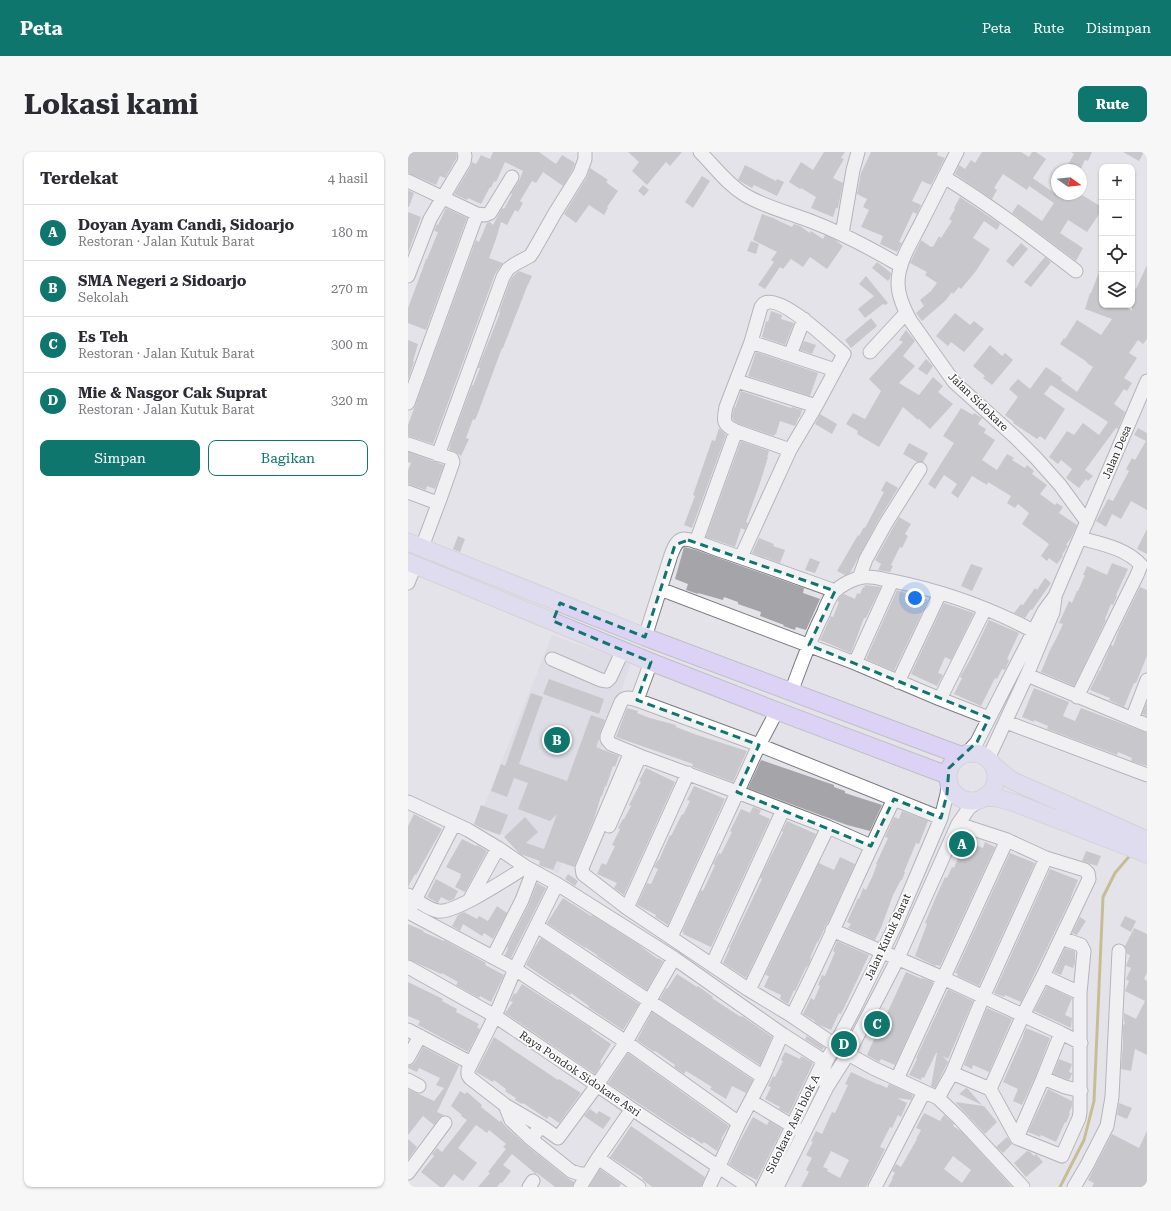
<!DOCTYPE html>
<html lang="id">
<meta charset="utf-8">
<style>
:root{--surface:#fff;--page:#f7f7f7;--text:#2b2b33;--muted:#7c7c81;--line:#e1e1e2;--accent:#0f766e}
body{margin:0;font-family:"Roboto Serif",serif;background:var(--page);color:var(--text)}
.controls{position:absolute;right:12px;top:12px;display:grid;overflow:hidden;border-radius:8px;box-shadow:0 1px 3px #0004}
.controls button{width:36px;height:36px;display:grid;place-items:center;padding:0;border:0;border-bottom:1px solid var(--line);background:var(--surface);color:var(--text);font:20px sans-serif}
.compass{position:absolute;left:643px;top:12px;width:36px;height:36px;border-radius:50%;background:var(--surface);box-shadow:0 1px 3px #0004;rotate:105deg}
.you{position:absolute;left:507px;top:446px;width:14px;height:14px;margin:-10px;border:3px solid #fff;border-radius:50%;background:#1a73e8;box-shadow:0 0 0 6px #1a73e833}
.badge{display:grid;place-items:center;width:26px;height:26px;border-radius:50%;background:var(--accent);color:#fff;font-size:13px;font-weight:700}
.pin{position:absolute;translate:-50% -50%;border:2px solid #fff;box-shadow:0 1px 4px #0006}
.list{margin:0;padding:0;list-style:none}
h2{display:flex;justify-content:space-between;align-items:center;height:52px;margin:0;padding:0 16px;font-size:17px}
h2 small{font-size:13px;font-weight:400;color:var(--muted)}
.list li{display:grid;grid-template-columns:26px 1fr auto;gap:12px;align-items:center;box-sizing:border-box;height:56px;padding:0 16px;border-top:1px solid var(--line)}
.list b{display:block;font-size:15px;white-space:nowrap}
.list p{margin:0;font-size:13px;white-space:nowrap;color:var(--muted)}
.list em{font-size:13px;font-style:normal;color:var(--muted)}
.actions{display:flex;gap:8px;padding:12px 16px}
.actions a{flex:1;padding:9px 0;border:1px solid var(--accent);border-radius:8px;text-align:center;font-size:14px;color:var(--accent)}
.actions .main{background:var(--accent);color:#fff}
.icon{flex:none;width:22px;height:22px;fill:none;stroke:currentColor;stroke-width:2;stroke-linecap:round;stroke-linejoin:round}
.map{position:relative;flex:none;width:739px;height:1035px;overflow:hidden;border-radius:8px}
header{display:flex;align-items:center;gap:24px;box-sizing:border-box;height:56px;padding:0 20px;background:var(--accent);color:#fff}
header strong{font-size:19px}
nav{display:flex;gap:22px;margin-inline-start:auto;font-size:14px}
.intro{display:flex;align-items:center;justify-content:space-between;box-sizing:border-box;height:96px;padding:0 24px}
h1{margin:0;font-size:28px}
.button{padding:10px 18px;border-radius:8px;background:var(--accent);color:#fff;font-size:14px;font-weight:700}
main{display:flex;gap:24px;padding:0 24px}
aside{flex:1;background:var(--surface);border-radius:8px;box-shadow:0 1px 3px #0004}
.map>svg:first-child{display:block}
</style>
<header>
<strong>Peta</strong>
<nav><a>Peta</a><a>Rute</a><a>Disimpan</a></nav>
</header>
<div class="intro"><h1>Lokasi kami</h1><a class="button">Rute</a></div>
<main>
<aside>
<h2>Terdekat<small>4 hasil</small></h2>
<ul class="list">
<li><span class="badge">A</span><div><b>Doyan Ayam Candi, Sidoarjo</b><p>Restoran · Jalan Kutuk Barat</p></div><em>180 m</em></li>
<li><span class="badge">B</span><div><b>SMA Negeri 2 Sidoarjo</b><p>Sekolah</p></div><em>270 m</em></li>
<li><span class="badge">C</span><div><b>Es Teh</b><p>Restoran · Jalan Kutuk Barat</p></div><em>300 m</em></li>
<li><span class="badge">D</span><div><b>Mie &amp; Nasgor Cak Suprat</b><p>Restoran · Jalan Kutuk Barat</p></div><em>320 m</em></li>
</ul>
<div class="actions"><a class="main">Simpan</a><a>Bagikan</a></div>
</aside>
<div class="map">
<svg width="739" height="1035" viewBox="0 0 739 1035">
<rect width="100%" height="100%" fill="#e4e3e9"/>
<path fill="#d8d5e2" d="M144,483L223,511L150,722L71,666Z"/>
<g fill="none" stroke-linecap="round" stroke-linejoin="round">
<path stroke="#a48f30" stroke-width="3" d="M652,1035L676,988L686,949L695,745L707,721L724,701"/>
</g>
<path fill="#a5a4a9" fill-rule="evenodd" d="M2,0H48L49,4L48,7L37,26L32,24L28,33L0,21V6Z
M85,0H131L148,12L154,3L167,11L165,17L155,34L135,20L128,31L124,29L112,49L115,51L110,60L107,58L99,73L93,70L88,87L81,106L95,111L87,122L25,292L0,284V273L68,88L71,90L79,71L82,70L85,73L94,56L96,57L104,42L103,41L111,29L115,19L97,10L88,30L86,29L83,36L82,35L73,52L60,46L59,48L46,42L63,14L64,10L68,12L73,3L82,7Z
M220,0H274L262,14L258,10L239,33L224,19L231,10Z
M416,0H437L433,6L436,7L425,26L435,31L430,56H428L425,65L403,56L408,45L393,36L392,37L381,30L393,10L405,18Z
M463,0H530L529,3L537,6L523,33L514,29L504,49L513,53L509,62L505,60L491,90L494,91L489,100L472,92L475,84L453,75L461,58L455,55L459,47L449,42L453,21Z
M574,0H613L621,5L624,0H628L638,7L625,26L626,27L648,42H672L694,55V58L679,80L660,68L652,81L675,96L668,109L604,61L610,52L634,69L646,51L621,34L619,38L595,22L586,36L589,38L584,47L547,22L551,13L557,17L563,8L567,11Z
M663,0H684L680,9L677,8L672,18H657L666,2Z
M715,0H736L731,9Z
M337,13L368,29L369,27L376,30L369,44L346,33L344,36L330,28Z
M182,16L200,28L198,30L210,39L199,55L200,56L196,63L181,53L168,71L156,62L179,25Z
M294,24L302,29L285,56L277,50Z
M235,33L241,38L236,44L230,39Z
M0,38L6,41L1,55H0Z
M552,45L592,72L589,78L576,69L565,86L582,97L568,119L553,137L551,135L545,142L544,140L538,148L514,169L508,161L516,154L512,148L523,139L529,131L517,123L519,120L502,111L513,88L523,95L524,94L525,95L531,84L533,86L544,69L541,67L547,57L546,56Z
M38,56L59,66L18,178L0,171V156L16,113L18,107H19L30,80L26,79L29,72L30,73Z
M0,60L13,65L0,101Z
M354,62L365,66L384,75L386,72L392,74L402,81L403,79L415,87L417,83L426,87L435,94L419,117L402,105L395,115L383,107L375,117L372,115L357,137L350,133L366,110L363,108L369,100L345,88Z
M343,89L351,92L348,102L339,99Z
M613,91L620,97L605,115L598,109Z
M637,105L643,110L623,135L616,130Z
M469,110L483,121L482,126L480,129L464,116Z
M739,113V187L735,192L730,188L721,201L729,206L716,226L724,231L719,239L716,237L706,252L717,260L710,277L708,276L677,318L685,324L680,329L678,327L671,336L658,326L664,317L653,308L650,312L641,305L659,279L666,283L675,271L691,283L700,270L643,233L636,242L657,257L637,288L632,284L629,287L605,271L606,270L597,263L610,245L601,237L610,227L622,237L638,215L654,226L653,228L669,240L685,215L679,211V210L652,192L656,186L657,187L669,168L693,183L704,167L677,157L682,141H683L693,115H694V153H716L724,159V135L728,137Z
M111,119L124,124L120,133V132L95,196H94L70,261L67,268L65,267L58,286L61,287L53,304L47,300L41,298L43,290L64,233L65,234L72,216H70L92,161L91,160L102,129L106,123Z
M458,124L480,151L477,153L475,152L457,166L450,157L466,144L451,132Z
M363,159L374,163L373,167L386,171L377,193L354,185L358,169L360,170Z
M547,161L562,173L566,169L576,177L556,200L543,190L540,194L528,184Z
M463,166L469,174L443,196L437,188Z
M498,178L507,189L495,204L507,214L491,231L511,243L525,225L535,234L530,240L545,252L522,277L511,267L510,268L495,255L471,295L449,282L450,279L438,272L445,261L457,267L473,239L461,227L495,190L491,188Z
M0,188L10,192L5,209L6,210L0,228Z
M396,189L408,193L404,202L392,198Z
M582,193L594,204L597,201L605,208L584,233L575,226L577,224L565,214Z
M348,200L410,221L402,244L340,224Z
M518,207L525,214L519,223L510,217Z
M333,239L383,256L384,255L394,258L392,265H391L387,274L372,269L368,282H367L366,284L331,272L325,268L324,264L326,257V255L327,256Z
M553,256L565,263L566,261L574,266L570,272L578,277L576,281L587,288L574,308L589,318L599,302L606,306L604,308L617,316L619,313L626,319L624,322L639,333L632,342L647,353L649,351L655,355L651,361L669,373L663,386L658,393L660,394L659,395L654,403L655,404L649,412L641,406L639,409L633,404L641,392L614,372L621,361L610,352L607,356L599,351L603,344L580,330L579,333L564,324L550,346L543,341L549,332L536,323L527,337L520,332L546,291L535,284Z
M412,262L429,272L424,282L407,272Z
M311,276L318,283L284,376L276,373L287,344L285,343L304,288L307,289Z
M730,276L739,281V358L723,349L713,367L704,362L698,375L688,369L700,347L705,349L721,319L718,317L724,306L727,308L738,289L726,283Z
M333,289L361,299L359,305H360L352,331L338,370L340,371L337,378L333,376L327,395L298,385Z
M501,291L520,301L515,310H509L495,302Z
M0,300L36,313L27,337L19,334L18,338L0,332V318L3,311L0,310Z
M478,329L490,336L471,367L442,421L437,423L429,419L450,383L451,384L456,375L457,376L476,340L473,339Z
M491,365L503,372L497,382L500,384L494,396L492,395L483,413L485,414L482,420L470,418L473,412L467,408Z
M739,377V402L729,397Z
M50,384L57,387L52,400L45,397Z
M351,386L366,392L365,394L377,398L372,411L344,401Z
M276,395L288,398L396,436L395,441L412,447L398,478L388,475L387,478L375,474L376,473L352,464L353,460L330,452V450L316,445L315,448L290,441V442L278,438L280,432L267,427Z
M402,406L412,410L407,421L397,418Z
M704,411L720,417L708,443L709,444L705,453L703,452L697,467L698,468L666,534L633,520L642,498L648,487L655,472L651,471L661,449L664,451L669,439H670L677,423H675L679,414L699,423Z
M563,412L575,416L564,439L553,434Z
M637,426L643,431L624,458L623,457L617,466L606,461L613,452L615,453L627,436L629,438Z
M457,433L473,435L458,466H456L443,501L412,488L423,464L425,465L431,450L429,449L432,445L436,442L447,447L449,441L452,442L455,435L456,436Z
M732,435L739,438V504L728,531H726L716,555L701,548L702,546L682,538L691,519H692L703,493L705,494L711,478Z
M489,438L504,444L505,442L520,448L486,519L458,507Z
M536,451L566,461L543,508L537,505L530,521L535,523L529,534L503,522Z
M581,468L611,481L599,507L601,508L597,518L594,517L589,527L587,526L573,554L546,542L554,526L552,525L563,506Z
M141,527L196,547L191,562L135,542Z
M626,536L661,550L655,564L667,569L673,556L739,581V614L723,609L724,606L710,600L709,603L639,577L640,574L626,568V570L614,565Z
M123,541L135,545L111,612L159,629L183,563L197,568L192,581L191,587L188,595L211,604L207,615L205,614L198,635L197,634L194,644H193L186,667L166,715L149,709L145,718L133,714L131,713L132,709L112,702L96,685L117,665L130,680L118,691L136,697L149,662L142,669L110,657L120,631L106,626L99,645L83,639L93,612L97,614Z
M739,550V564L734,562Z
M219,556L230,559L229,561L242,566L268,573V575L289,583L339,599L325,630L285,615L284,614L285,612L208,585Z
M353,608L426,633V635L437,639V641L474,653L462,679L439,673L340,636Z
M238,616L267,630L216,743L206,736L209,731L189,722L194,711L198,713L207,694L204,693L212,677L210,676L215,667H216L223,654L221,653L233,630L231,629Z
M286,634L317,647L260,773L247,765L248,763L229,753L239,731L243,732L250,717L246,715L250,708H251L262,683L263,684L274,662L275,663L282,649L279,648Z
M73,653L100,663L92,683L73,676L66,672Z
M345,655L353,658L351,662L362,667L303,795L275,782L276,780H274L293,738L295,739L307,713L305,712L311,701L313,702L324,680L322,679L333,657L342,661Z
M494,659L520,669L511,692L508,691L496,720H497L494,728H493L485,743L473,776L467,788L440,776L443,772L439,770L450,746L451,747L455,736L458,738L465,723L469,712H468L480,686L477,685L486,665L491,667Z
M6,662L34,677L8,723L7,722L0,735V674Z
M379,669L408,682L338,826L315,811L322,796H321L354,727L352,726L375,680L374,679Z
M54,687L68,694L69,693L79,699L57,740L47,735L53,724H52L53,722L38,715Z
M557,689L575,696L577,690L587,695L532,814L528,813L527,814L507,804L519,772L517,771L527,747L537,725L539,726L544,715L546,716Z
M678,699L693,704L689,714L674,709Z
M602,701L627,711L571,834L549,824L550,822L547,821Z
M432,705L447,712L421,769L417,774L415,780L410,790H409L402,806H403L401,812L399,815H398L387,839L386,838L380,852L372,847L373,843L356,835L361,824L357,823L411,711L426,718Z
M642,717L670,728L663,745V746L613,850L597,843L596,845L586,841Z
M160,722L170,729L167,734L157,727Z
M28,727L50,739L46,747L41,749L33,745L30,751L19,745Z
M129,731L138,736L103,806L97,803L100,796L99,795L121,752Z
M155,746L183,764L184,763L228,791L250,807V806L255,809L239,838L189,804V803L177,795V796L139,771Z
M89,754L99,761L85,787L76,781L74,784L55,772L52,779L44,774L50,763L56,760L69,767L71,764L80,769Z
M717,764L728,769L723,780L712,774Z
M672,765L678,769L669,783L664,781Z
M0,772L16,779L15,780L36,789V788L78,811L77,813L96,823L83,850L72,844L71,846L48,833L50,830L34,821L33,822L0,807Z
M726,776L739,782V821L736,827L739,829V903L727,897L723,919L713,917L715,892V874L717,870H716V861L728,867L737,849L717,839L721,829L718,827L723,816L718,814L722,803L719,802L717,794Z
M133,786L231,852L215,878L180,855L181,854L163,841L162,843L118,813L127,795Z
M429,789L461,803L433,862L431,861L423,878L411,873L407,870V869L395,862L403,846L406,848L412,834L410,833L414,823L417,824L427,800L425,799Z
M657,796L667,799V811L665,816L657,813L653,823L646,820Z
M498,820L514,827V826L525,830L487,913L473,907L471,910L459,903L475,867L476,868Z
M269,822L289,835L290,834L305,845L304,846L325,860L333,865L334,864L364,885L352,913L252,847L258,836L259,837Z
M0,830L35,847L34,849L49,857L48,860L71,872L69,875L72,877L60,900L10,873L12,869L0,864Z
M114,832L184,877L183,878L203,892L192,910L193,911L192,914L187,922L97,861L105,850L102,849L106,841L108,842Z
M639,834L664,846L657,863L664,866L663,876L626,859Z
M540,837L565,849L540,907L535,904L540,910L527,936L523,934L529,901H528L516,926L514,925L513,928L501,923L509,907L508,906Z
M579,856L604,867L581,920L565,913L564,917L556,913Z
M244,860L345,928L338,941L324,934L318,947L302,937L304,935L278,919L276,922L266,915L267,913L247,899L246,900L229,888Z
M618,876L642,886L628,923L614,953L605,949L610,937L595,930L615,885V884Z
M399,884L416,895L414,898L397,887Z
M86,885L150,928L151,927L173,941L151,971L141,964L139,967L115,951L114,952L107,948L108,946L97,939L98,937L86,928L85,930L68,920Z
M15,895L51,914L29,960L36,963L31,966L26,973L15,964L0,983V937L26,949L36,936L28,933L32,926L11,916L9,920L0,916V914L4,913L7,910Z
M377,900L392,907L393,904L405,911L381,962L371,957L372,955L357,947L363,935L360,934L365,924L367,925L375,909L373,908Z
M220,901L321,974L313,987L314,988L309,999L296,990L294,992L284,985L283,986L200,931Z
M651,907L664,912L661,920L664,921V922L661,928L645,922Z
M443,920L471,933V932L479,936L481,932L505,943L503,948L489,946L499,951L493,965L490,963L484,976L482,975L472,995L477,997L458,1035H393L401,1020L398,1018L404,1006L398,1003L405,990L403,989L408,979L414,982L424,960L427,961L440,933L437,932ZM423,999L441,1008L432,1026L419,1019L420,1017L415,1015Z
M558,936H559L574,953L551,942Z
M640,937L664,949V954L661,961L662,962L658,971L657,970L648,990L633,983L632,985L620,980Z
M52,939L57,942L59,940L74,953L73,955L92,970L93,968L97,974L118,993L158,1025L166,1030L164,1035H147L129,1021L128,1022L104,1002L95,1013L103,1019L94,1031L93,1030L89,1035H70L82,1021L80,1020L98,997L95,995L98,992L81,978L79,981L68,973L50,996L69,1011L55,1029L46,1022L36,1035H32L13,1020L26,1004L24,1002L29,996L34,1000L59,968L53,964L54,963L43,954Z
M547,950L576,954L589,970L577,982Z
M711,951L724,956L719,967L709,963Z
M182,957L189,962L191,959L203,966L195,977L176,964Z
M516,961L532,969L536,963L546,972L545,974L553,979L604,1035H480L485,1026H484L487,1021L484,1019L488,1012L493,1015L509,987H508L513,978L508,976ZM545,1004L563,1018L554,1031L536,1017Z
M345,965L359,973L361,969L374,977L349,1028L337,1022H336L321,1012L332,989Z
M223,974L297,1025L293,1035H244L234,1027L235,1026L202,1005Z
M739,979V1035H684L686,1031L680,1028L704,982L731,996Z
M599,985L604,992L595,1001L588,995Z
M0,987L9,995L0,1008Z
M619,999L622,1000L626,1004L628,1002L635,1010L618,1025L606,1011Z
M192,1017L213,1032L211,1035H181Z"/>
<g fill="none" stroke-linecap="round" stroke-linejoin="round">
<defs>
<path id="minor" d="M292,0C307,15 319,32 337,43C357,55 382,61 405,70C436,82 464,97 493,114
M549,0C537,23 526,46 514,69C505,88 490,109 490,131C490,144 496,157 502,168L546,230L608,286L628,306L652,333L679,370
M536,25C582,53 625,86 668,119
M0,29L69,62L77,63L82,61L104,25
M434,82L445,18L450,0
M0,124L22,67L56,10L57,4L56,0
M343,190L427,218
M462,200L498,161
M382,203L396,167
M329,229L408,254
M0,251L69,62
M0,292L44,307L45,310L32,347L14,395
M30,303L95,125L100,117L107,112L122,104L126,98L147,61L172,21L177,7V0
M0,340L24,349H31
M288,390L328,279
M333,405L382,298L408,254L436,202C423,191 374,143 357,151C356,151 354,154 353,155L343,190L318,255C315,269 315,273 328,279L382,298
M451,426L458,407L478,371L512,317
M0,431L7,413
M252,437L447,511L532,547L581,566
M237,485L263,403C266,396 268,388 276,387C285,387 302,395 311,398C350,411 388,425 427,439
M144,507L193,528L199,529L202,526L215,498
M447,511L484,429
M619,523L739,573
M490,530L532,441
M383,540C393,514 402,487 415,462C418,454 421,446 426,440C433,433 446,426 456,425C466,424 476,428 485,429C534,439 582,456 625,479
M669,545L729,423L733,413C718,396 693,392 672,386
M532,547L577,457
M229,548L243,510
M724,567L739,528
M598,570L739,623
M223,600L174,716L175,722L219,756L341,838L384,864L440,902L465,916L530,946L551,966L615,1035
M560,600L569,590L572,584L636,459L647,444L739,229
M580,607L619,523L645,460L647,446
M0,650L60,678L90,696L118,715L149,732L266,806L374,882L355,925L331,971L301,1035
M550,672L599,688L638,706L677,718L680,721L681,727L635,824L615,863L582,937
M201,674L232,604
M463,694L420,675L329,640L232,604L203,592L199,587V584L213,550C217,544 223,546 229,548L351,593L533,666
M149,732L107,817L87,864L60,918V923L62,926L97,953L133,974L150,986L184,940L218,890L266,806
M0,743C9,748 19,757 30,759C47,762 101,725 118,715
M62,747L90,696
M4,754L46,672
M219,756L280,621
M0,760L107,817L218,890L331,971
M129,774L355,925
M424,778L535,826L653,881L673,891
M263,785L351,593L369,559
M85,805L114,748L125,719
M304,813L375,658
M0,815L87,864L189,933L224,957L341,1035
M635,824L672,841
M341,838L420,675
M384,864C420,793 451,719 486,647
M0,878L63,911
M374,882L418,910
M0,906L12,884
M544,921L582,937L609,986L654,1004L671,966L672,960V841L676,799L673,793L653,786
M635,926L657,935L673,939
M489,927L599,688
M0,928L11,934
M419,935L415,925V919L418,910L445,859L488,772L533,666L539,642L540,633
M530,946L544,921L575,845L638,706
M343,949L391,978
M97,953L103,968L123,987
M133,974L123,987L163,1019L172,1022H180
M609,986L635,926L653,881
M190,1006L231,1035
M0,1021L37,971
M121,1035L125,1029
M172,1035L190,1006L224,957
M355,1035L414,912
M369,1035L419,935L440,902L472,841L490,806L550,672L561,656L572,648
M467,1035L516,940
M666,1035L679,1013L699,974L704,945L711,799"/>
<path id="major" d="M0,390L237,485L552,603
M0,410L243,510L369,559L539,623
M540 625a24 24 0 1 1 48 0a24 24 0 1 1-48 0Z
M586,614L603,628L614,633L739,688
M576,645L590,646L607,651L739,702"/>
</defs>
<use href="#minor" stroke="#7c7b80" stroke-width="15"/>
<use href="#major" stroke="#bfbfc0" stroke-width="19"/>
<use href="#minor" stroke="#fff" stroke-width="13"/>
<use href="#major" stroke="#dbd2f6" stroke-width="17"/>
</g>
<path d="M0 0H739V1035H0ZM280,388L427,439L401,493L581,566L569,590L541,616L539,642L533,666L486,647L463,694L329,640L351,593L229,548L243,510L145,469L152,451L237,485L267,393Z" fill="#e4e3e9" fill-opacity=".55" fill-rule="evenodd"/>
<path fill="none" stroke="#0f766e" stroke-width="3" stroke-dasharray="8 5" stroke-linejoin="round" d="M280,388L427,439L401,493L581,566L569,590L541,616L539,642L533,666L486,647L463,694L329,640L351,593L229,548L243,510L145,469L152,451L237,485L267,393Z"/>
<g text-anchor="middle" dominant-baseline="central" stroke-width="3" stroke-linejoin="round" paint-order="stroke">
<g font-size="11" fill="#2b2b2d" stroke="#fff">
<text transform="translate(570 250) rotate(44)">Jalan Sidokare</text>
<text transform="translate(709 300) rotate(-67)">Jalan Desa</text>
<text transform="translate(480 785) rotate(-65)">Jalan Kutuk Barat</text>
<text transform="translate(172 922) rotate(34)">Raya Pondok Sidokare Asri</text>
<text transform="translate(385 972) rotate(-64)">Sidokare Asri blok A</text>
</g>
</g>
</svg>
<div class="controls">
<button>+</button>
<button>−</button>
<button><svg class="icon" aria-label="locate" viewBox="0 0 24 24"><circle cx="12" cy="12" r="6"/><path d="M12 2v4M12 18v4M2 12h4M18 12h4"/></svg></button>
<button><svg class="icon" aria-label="layers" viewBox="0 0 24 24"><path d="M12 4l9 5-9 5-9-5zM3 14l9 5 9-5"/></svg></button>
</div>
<svg class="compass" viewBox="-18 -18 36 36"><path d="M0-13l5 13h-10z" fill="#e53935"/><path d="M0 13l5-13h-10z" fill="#7c7c81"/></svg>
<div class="you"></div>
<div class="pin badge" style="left:554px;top:692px">A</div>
<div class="pin badge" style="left:149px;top:588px">B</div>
<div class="pin badge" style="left:469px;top:872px">C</div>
<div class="pin badge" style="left:436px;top:892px">D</div>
</div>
</main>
